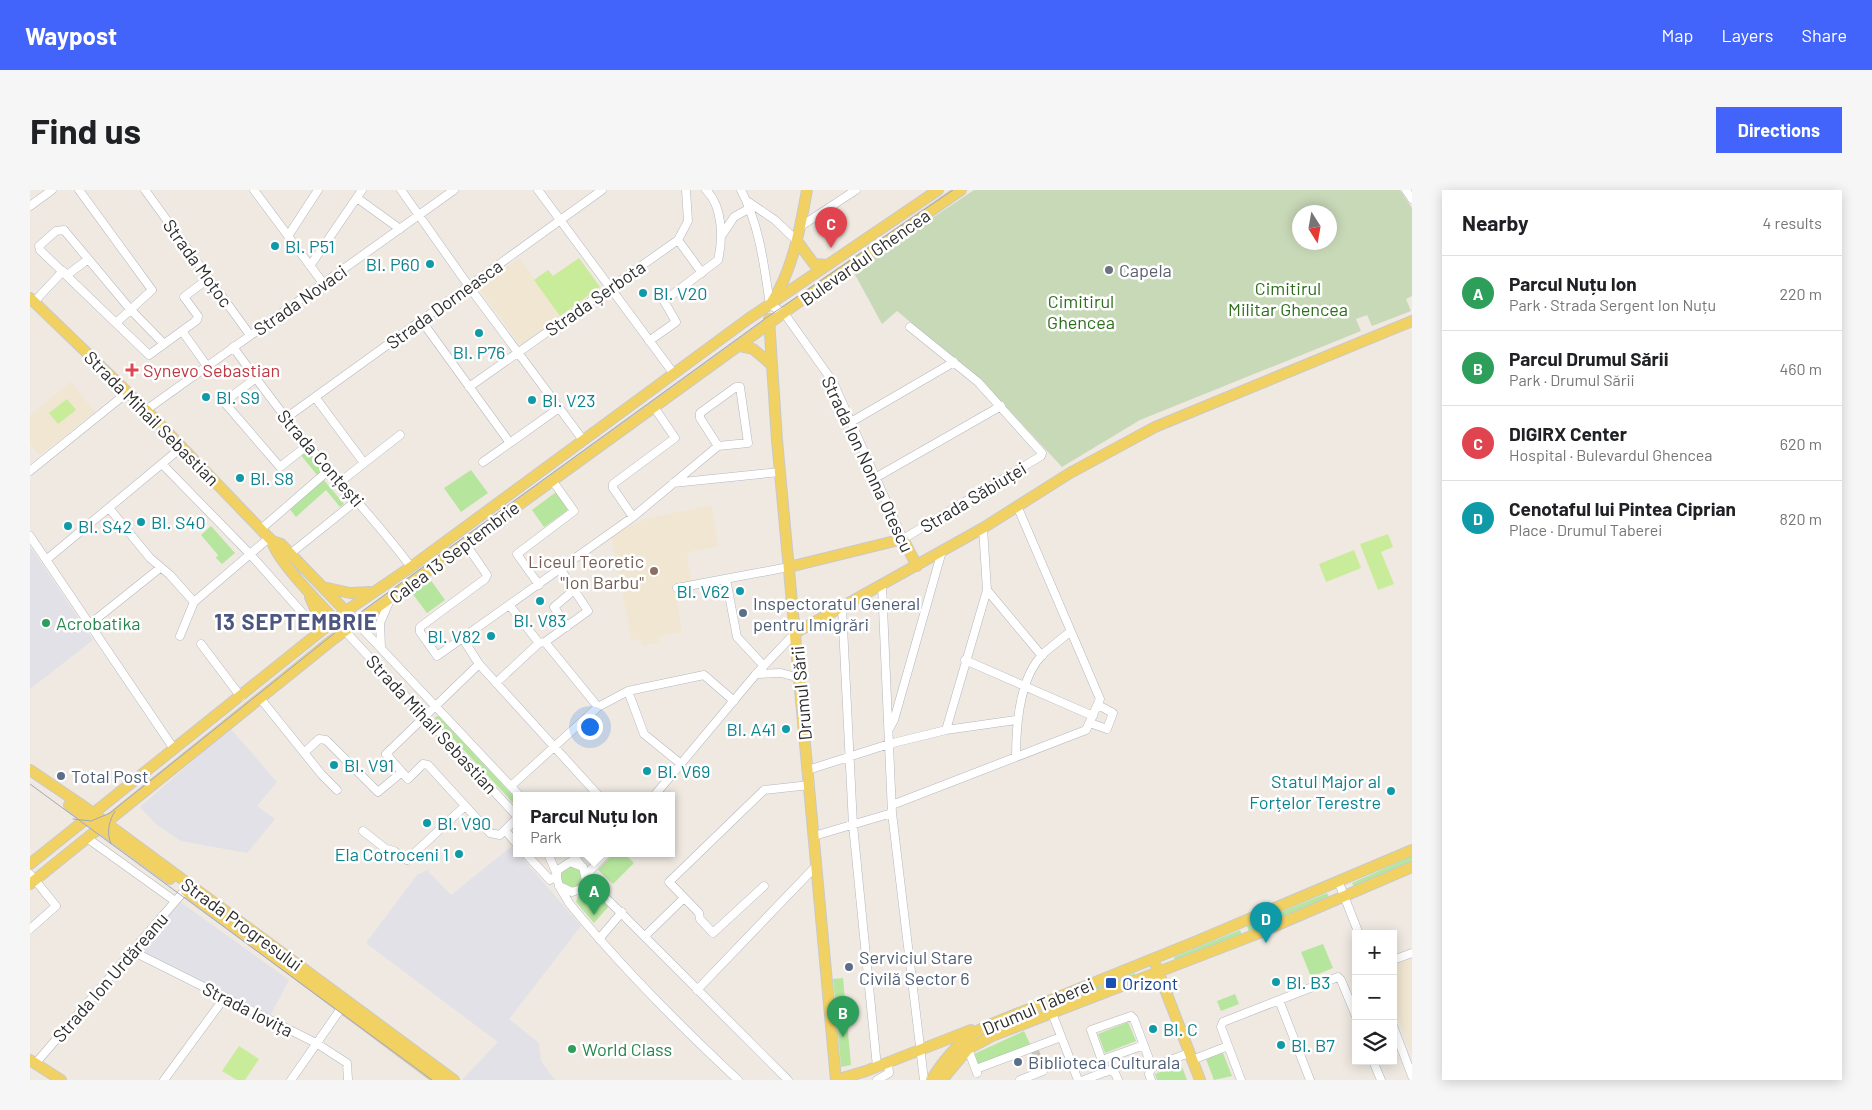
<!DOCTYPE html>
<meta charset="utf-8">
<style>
:root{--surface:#fff;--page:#f6f6f6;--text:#202124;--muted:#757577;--line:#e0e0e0;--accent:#4264fb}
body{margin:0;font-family:Barlow,sans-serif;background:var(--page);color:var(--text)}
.controls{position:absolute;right:15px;bottom:15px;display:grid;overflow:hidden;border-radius:0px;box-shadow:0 2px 12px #0003}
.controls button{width:45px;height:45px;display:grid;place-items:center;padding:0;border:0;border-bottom:1px solid var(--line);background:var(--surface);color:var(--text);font:25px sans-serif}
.compass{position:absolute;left:1262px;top:15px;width:45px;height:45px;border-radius:50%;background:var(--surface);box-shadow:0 2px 12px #0003;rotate:169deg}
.you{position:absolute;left:559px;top:536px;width:18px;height:18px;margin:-12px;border:4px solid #fff;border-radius:50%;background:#1a73e8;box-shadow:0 0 0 8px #1a73e833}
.badge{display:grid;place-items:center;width:32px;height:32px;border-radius:50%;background:var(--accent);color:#fff;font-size:16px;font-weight:700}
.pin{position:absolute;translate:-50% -41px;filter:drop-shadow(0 1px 2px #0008)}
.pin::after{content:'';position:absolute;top:26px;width:18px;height:15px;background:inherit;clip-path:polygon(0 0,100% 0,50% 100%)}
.popup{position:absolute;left:483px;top:602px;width:162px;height:65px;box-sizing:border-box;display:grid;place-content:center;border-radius:0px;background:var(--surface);filter:drop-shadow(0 1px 4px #0005);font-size:16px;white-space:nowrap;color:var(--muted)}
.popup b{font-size:19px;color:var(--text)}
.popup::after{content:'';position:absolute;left:50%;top:100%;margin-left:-10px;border:10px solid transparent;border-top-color:var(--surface)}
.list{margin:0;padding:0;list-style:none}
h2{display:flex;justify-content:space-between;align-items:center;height:65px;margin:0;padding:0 20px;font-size:21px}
h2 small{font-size:16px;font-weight:400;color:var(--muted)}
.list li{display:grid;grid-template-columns:32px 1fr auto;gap:15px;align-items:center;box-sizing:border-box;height:75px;padding:0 20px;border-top:1px solid var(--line)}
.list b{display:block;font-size:19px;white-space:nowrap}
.list p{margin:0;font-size:16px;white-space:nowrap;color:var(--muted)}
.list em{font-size:16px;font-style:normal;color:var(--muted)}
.icon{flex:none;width:28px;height:28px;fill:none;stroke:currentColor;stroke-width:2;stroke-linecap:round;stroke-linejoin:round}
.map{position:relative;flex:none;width:1382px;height:890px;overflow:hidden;border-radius:0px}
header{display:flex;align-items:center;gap:30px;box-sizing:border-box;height:70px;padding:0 25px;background:var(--accent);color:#fff}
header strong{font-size:24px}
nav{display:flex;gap:28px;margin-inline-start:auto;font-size:18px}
.intro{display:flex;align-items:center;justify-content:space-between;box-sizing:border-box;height:120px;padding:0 30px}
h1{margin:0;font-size:35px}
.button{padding:12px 22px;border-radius:0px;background:var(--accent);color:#fff;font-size:18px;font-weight:700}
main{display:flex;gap:30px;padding:0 30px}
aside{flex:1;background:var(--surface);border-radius:0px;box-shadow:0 2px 12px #0003}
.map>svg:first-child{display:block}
</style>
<header>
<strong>Waypost</strong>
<nav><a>Map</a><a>Layers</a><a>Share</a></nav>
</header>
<div class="intro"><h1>Find us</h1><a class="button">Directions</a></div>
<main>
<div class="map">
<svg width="1382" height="890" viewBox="0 0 1382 890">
<rect width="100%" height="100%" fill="#efe9e1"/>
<path fill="#e3e1e8" d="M0,356L63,450L0,499Z
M200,538L247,592L227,616L245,629L217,663L151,651L127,635L110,617Z
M482,656L551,736L479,829L509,853L511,871L525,890H432L468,852L336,753L387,685L397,680L421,705Z
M149,711L259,790L240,826L108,760Z"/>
<path fill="#f0e6d1" d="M489,68L505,90L518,80L523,86L549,68L570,97L490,155L448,97Z
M41,192L65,222L10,265L0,255V225Z
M681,315L688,356L659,362L657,368L661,391L644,395L652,442L629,446V452L612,456L610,449L602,451L581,345L615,329Z
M1382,767V864L1363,815V775Z"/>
<path fill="#b6e59e" d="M275,258L293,280L287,285L269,263Z
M441,280L458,303L431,322L414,298Z
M292,288L314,314L310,317L296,300L266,327L258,317Z
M526,302L538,320L514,337L502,320Z
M181,336L205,363L192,374L186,368L188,365L171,345Z
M400,389L415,410L397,423L382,403Z
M409,526L486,609V616L405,529V527Z
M583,664H595L604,673L583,694L568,680Z
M1382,666V675L1325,699L1322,693Z
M530 687a11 11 0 1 1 22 0a11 11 0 1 1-22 0Z
M559,700H564L579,716L564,733L546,712L548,706Z
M1297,703L1300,709L1219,742L1217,736Z
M1210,740L1212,745L1145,770L1144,767Z
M1293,754L1303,778L1281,787L1271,762Z
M1105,783V786L1037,812L1035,809Z
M813,788L821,875L811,877L806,818L811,817L810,810H805L803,789Z
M1205,804L1209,814L1191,821L1187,811Z
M1098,832L1106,851L1075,863L1068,844Z
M994,841L1001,856L947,877L942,865Z
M1193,863L1202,886L1184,890L1176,869Z
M1151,874L1157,890H1127L1125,884Z"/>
<path fill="#c8d9b8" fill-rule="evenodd" d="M944,0H1370L1382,18V106L1376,109L1381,121L1342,136L1337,125L1326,129L1331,141L1110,230L1032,277L953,192L867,121L852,134L823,81ZM1270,22H1300V52H1270Z"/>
<path fill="#c9ec9a" d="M549,68L570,97L530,126L504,90L518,80L523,86Z
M37,209L46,220L28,234L19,223Z
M1358,344L1363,357L1351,362L1364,394L1348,400L1330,354Z
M1324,360L1331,378L1296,392L1289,374Z
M209,856L229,869L215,890H207L192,881Z"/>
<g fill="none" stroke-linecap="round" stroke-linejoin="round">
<path stroke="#c8c4bd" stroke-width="8" stroke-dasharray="8 4" stroke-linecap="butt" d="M1005,861L1011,877"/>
<defs>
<path id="minor" d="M49,0L122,100L86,133
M115,0L220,145
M224,0L293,93
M371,0L443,102L553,250
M508,0L644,184
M711,0C730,37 734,75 740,115L754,123L803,192L873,349L1011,266L1012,263L948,192L880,137
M1376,0L1382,9
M327,8L370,39
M717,11L745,30L767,51
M0,16L22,0
M771,36L826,0
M692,45L704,27L720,18
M258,46L288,0
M648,50L672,83
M280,76L332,0
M37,85L57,70
M4,112L33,81
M391,130L480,253
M152,141L177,176
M619,151L646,132L634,111L688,70C693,49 693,16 676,0
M134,154L100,119L34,40L26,41L9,56L10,60L119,165L167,130L168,126L154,107L179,88
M203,157C227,190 251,223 277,254C312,295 349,334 381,377
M226,188L194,212L250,277L278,255
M439,197L648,50L658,31L656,0
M285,207L334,273
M116,220L424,0
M256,228L572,0
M821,232L924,172
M453,272L529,218
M133,275L220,364L276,427
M0,281L98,202
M845,288L971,216
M310,292L370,245
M643,293L750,282
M79,318L120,368L140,385L164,412
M603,327L583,298V294L645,248L624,217
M231,339L299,280
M0,346L144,559
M435,353L457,385L455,389L390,437V442L407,466L603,327L688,256L718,253L710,197H706L670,223V228L688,256
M260,364L326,311
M16,370L152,257
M696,389L707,447L733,475
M509,395L487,364L544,321L522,290
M852,395L862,623L894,890
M647,398L759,377
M957,400L1012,466
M480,416L509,453
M812,417L823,635L847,877
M327,433L490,606
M60,434L130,378
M537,437L524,417L544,400
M315,441L486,625
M150,446L164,412L239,348
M433,449L449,474L569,606
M515,452L568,517
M509,453L515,452L558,421L531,380
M171,454L211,507
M351,458L350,433L360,410
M935,470L1063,526
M449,474L356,564L378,589L393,574L398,575L460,643L470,645L486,629
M726,484L751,483L770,488
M466,493L509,453
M598,501L614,544L651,574
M230,508L292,585L307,600
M1060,533L1077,539L1083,523L1068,515
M859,539L864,530L912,361
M916,540L957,400L953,338
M275,562L289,549L296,550L348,602L372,582
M986,567C986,536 989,488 1013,464C1022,456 1031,449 1040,442
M778,580L859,554L916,540L986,530
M481,596L568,517L598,501L674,485L704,511
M624,606L726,484L765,443
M862,615L1056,540L1070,509L988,318
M475,640L486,653
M333,641L356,659L364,661L377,670L435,616
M784,646L862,623
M57,648L145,711
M496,664L520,690L526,686
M518,664L527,684
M542,664L550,674
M0,684L26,716L0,739
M556,685L576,664
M556,688L758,890
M1309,693L1329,744
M529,696L542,702L551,699L556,690L553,677L540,672L528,680C524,692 533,702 539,713C591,777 648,834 708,890
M734,696L683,743L670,729L669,723L639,692L734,600L780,595
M615,746L654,708
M569,749L592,722
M102,761L286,853L317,873L318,890
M1363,770L1382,763
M667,800L787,675
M1249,810L1280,890
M1022,823L1048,890
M1363,836L1382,886
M938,859L947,883
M1072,870L1114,855
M1162,870L1198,856
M1343,871L1351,890
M5,874L155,700
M1122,877L1159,863
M946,879L1031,847
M1076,882L1061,840L1101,826L1104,829L1122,877L1119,884L1121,890
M134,890L195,807
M261,890L312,817
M847,890L859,883L858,873
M990,890L1013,881
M1054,890L1080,880L1085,883L1088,890
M1211,890L1191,837L1193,832L1308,787L1311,790L1326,826"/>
<path id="major" d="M767,51L784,74L798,75
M0,108L116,220L242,351L251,354L327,433
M742,112C763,79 770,39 777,0
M739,129L747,250L806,890
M709,156L723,159L742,175
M242,351C247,372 298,422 315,441
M759,377L873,349L887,376
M293,397L320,403L340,402
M280,407L290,430L291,441
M765,443L953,338L1040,283L1125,237L1382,131
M0,580L56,618L424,890
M39,615L140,689
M0,674L316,421L381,377L718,129L908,0
M0,694L301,451L773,109L931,0
M156,701L409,890
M1126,776L1170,890
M0,870L31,890
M806,890L836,881L941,840
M901,890C917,865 932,848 959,835L1167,751L1382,660
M912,890L938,859L962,846L1224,745L1382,677"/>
</defs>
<use href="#minor" stroke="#b4b7c1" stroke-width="9"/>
<use href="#major" stroke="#c9c9c9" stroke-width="12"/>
<use href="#minor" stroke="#fff" stroke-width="8"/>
<use href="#major" stroke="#f2d163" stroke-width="10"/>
<path stroke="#a3a6b8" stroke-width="1" d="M0,594L402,890
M43,629L61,631L80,623L331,422L736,128L923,0
M81,654C76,642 79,631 85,621"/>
</g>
<g fill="#0f9aa8" stroke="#fff" stroke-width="2">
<circle cx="245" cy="56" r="5"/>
<circle cx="400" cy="74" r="5"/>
<circle cx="613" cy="103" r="5"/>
<circle cx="449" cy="143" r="5"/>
<circle cx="176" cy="207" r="5"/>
<circle cx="502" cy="210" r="5"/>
<circle cx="210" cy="288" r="5"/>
<circle cx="111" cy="332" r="5"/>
<circle cx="38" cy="336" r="5"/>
<circle cx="710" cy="401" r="5"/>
<circle cx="510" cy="411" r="5"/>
<circle cx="461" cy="446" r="5"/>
<circle cx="756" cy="539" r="5"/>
<circle cx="304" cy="575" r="5"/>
<circle cx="617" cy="581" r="5"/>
<circle cx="1361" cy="601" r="5"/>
<circle cx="397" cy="633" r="5"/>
<circle cx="429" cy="664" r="5"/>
<circle cx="1246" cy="792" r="5"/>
<circle cx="1123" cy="839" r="5"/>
<circle cx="1251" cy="855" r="5"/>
</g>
<circle fill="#6b7280" stroke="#fff" stroke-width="2" cx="1079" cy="80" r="5"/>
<path fill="#e0444e" stroke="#fff" stroke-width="2" d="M99.5 172.5h5v5h5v5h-5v5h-5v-5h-5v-5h5z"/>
<circle fill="#8d6e63" stroke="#fff" stroke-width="2" cx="624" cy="381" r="5"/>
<g fill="#5c6f8a" stroke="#fff" stroke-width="2">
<circle cx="713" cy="423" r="5"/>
<circle cx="31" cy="586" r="5"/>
<circle cx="819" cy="777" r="5"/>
<circle cx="988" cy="872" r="5"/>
</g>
<g fill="#2e9e5b" stroke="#fff" stroke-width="2">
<circle cx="16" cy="433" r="5"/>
<circle cx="542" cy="859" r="5"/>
</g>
<rect fill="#1a4fb4" stroke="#fff" stroke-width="2" x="1075" y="787" width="12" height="12" rx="2.5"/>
<g text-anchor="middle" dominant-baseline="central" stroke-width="5" stroke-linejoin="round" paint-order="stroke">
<g font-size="18" fill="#0d838f" stroke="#fff" text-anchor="start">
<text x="255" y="56">Bl. P51</text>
<text x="390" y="74" text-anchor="end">Bl. P60</text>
<text x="623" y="103">Bl. V20</text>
<text x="449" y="162" text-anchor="middle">Bl. P76</text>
<text x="186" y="207">Bl. S9</text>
<text x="512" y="210">Bl. V23</text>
<text x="220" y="288">Bl. S8</text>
<text x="121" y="332">Bl. S40</text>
<text x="48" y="336">Bl. S42</text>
<text x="700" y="401" text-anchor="end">Bl. V62</text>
<text x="510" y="430" text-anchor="middle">Bl. V83</text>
<text x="451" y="446" text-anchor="end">Bl. V82</text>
<text x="746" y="539" text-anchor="end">Bl. A41</text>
<text x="314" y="575">Bl. V91</text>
<text x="627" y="581">Bl. V69</text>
<text x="1351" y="591" text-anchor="end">Statul Major al<tspan x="1351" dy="21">Forțelor Terestre</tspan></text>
<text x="407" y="633">Bl. V90</text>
<text x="419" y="664" text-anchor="end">Ela Cotroceni 1</text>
<text x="1256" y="792">Bl. B3</text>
<text x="1133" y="839">Bl. C</text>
<text x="1261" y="855">Bl. B7</text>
</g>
<g font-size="18" fill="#2e2e2e" stroke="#fff">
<text transform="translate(835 67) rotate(-35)">Bulevardul Ghencea</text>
<text transform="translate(168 73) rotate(54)">Strada Moțoc</text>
<text transform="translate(565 108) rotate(-35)">Strada Șerbota</text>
<text transform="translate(270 110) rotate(-35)">Strada Novaci</text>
<text transform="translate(414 114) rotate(-36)">Strada Dorneasca</text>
<text transform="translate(122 228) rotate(45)">Strada Mihail Sebastian</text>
<text transform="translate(291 268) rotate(49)">Strada Conțești</text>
<text transform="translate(838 274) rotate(65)">Strada Ion Nonna Otescu</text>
<text transform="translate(943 307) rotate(-31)">Strada Săbiuței</text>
<text transform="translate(424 362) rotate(-37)">Calea 13 Septembrie</text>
<text transform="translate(771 503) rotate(-95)">Drumul Sării</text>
<text transform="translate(402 534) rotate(47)">Strada Mihail Sebastian</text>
<text transform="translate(212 734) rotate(36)">Strada Progresului</text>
<text transform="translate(80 787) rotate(-49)">Strada Ion Urdăreanu</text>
<text transform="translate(1008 816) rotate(-23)">Drumul Taberei</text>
<text transform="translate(218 819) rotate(27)">Strada Iovița</text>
</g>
<g font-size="18" fill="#5b616d" stroke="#fff" text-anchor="start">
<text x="1089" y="80">Capela</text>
</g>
<g font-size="18" fill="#2c6e1b" stroke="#fff">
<text x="1258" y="98">Cimitirul<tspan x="1258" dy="21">Militar Ghencea</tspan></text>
<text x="1051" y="111">Cimitirul<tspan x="1051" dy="21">Ghencea</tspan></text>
</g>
<g font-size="18" fill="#be3a42" stroke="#fff" text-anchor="start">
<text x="113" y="180">Synevo Sebastian</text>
</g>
<g font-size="18" fill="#785e54" stroke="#fff" text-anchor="end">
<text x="614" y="371">Liceul Teoretic<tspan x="614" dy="21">"Ion Barbu"</tspan></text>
</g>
<g font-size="18" fill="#4e5e75" stroke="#fff" text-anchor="start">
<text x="723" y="413">Inspectoratul General<tspan x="723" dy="21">pentru Imigrări</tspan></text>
<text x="41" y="586">Total Post</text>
<text x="829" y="767">Serviciul Stare<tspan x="829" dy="21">Civilă Sector 6</tspan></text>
<text x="998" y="872">Biblioteca Culturala</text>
</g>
<g font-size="18" fill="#27864d" stroke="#fff" text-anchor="start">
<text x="26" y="433">Acrobatika</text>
<text x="552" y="859">World Class</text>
</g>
<g font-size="18" fill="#164399" stroke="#fff" text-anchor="start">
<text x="1092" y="793">Orizont</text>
</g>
<g font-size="22" font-weight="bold" letter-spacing="1" fill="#4d5680" stroke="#fff">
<text x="266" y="431">13 SEPTEMBRIE</text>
</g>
</g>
</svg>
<div class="controls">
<button>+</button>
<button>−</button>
<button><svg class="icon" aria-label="layers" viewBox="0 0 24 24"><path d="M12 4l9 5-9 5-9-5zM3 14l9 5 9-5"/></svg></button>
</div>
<svg class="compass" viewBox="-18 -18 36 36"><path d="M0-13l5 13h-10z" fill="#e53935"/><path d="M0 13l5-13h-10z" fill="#757577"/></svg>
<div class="you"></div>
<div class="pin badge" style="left:564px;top:725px;background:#2e9e5b">A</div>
<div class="popup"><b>Parcul Nuțu Ion</b>Park</div>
<div class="pin badge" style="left:813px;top:847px;background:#2e9e5b">B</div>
<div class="pin badge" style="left:801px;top:58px;background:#e0444e">C</div>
<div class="pin badge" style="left:1236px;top:753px;background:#0f9aa8">D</div>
</div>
<aside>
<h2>Nearby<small>4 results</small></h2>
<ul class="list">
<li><span class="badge" style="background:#2e9e5b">A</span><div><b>Parcul Nuțu Ion</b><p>Park · Strada Sergent Ion Nuțu</p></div><em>220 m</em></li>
<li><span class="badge" style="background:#2e9e5b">B</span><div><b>Parcul Drumul Sării</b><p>Park · Drumul Sării</p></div><em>460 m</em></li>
<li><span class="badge" style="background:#e0444e">C</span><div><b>DIGIRX Center</b><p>Hospital · Bulevardul Ghencea</p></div><em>620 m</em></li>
<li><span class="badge" style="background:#0f9aa8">D</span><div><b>Cenotaful lui Pintea Ciprian</b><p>Place · Drumul Taberei</p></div><em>820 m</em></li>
</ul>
</aside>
</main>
